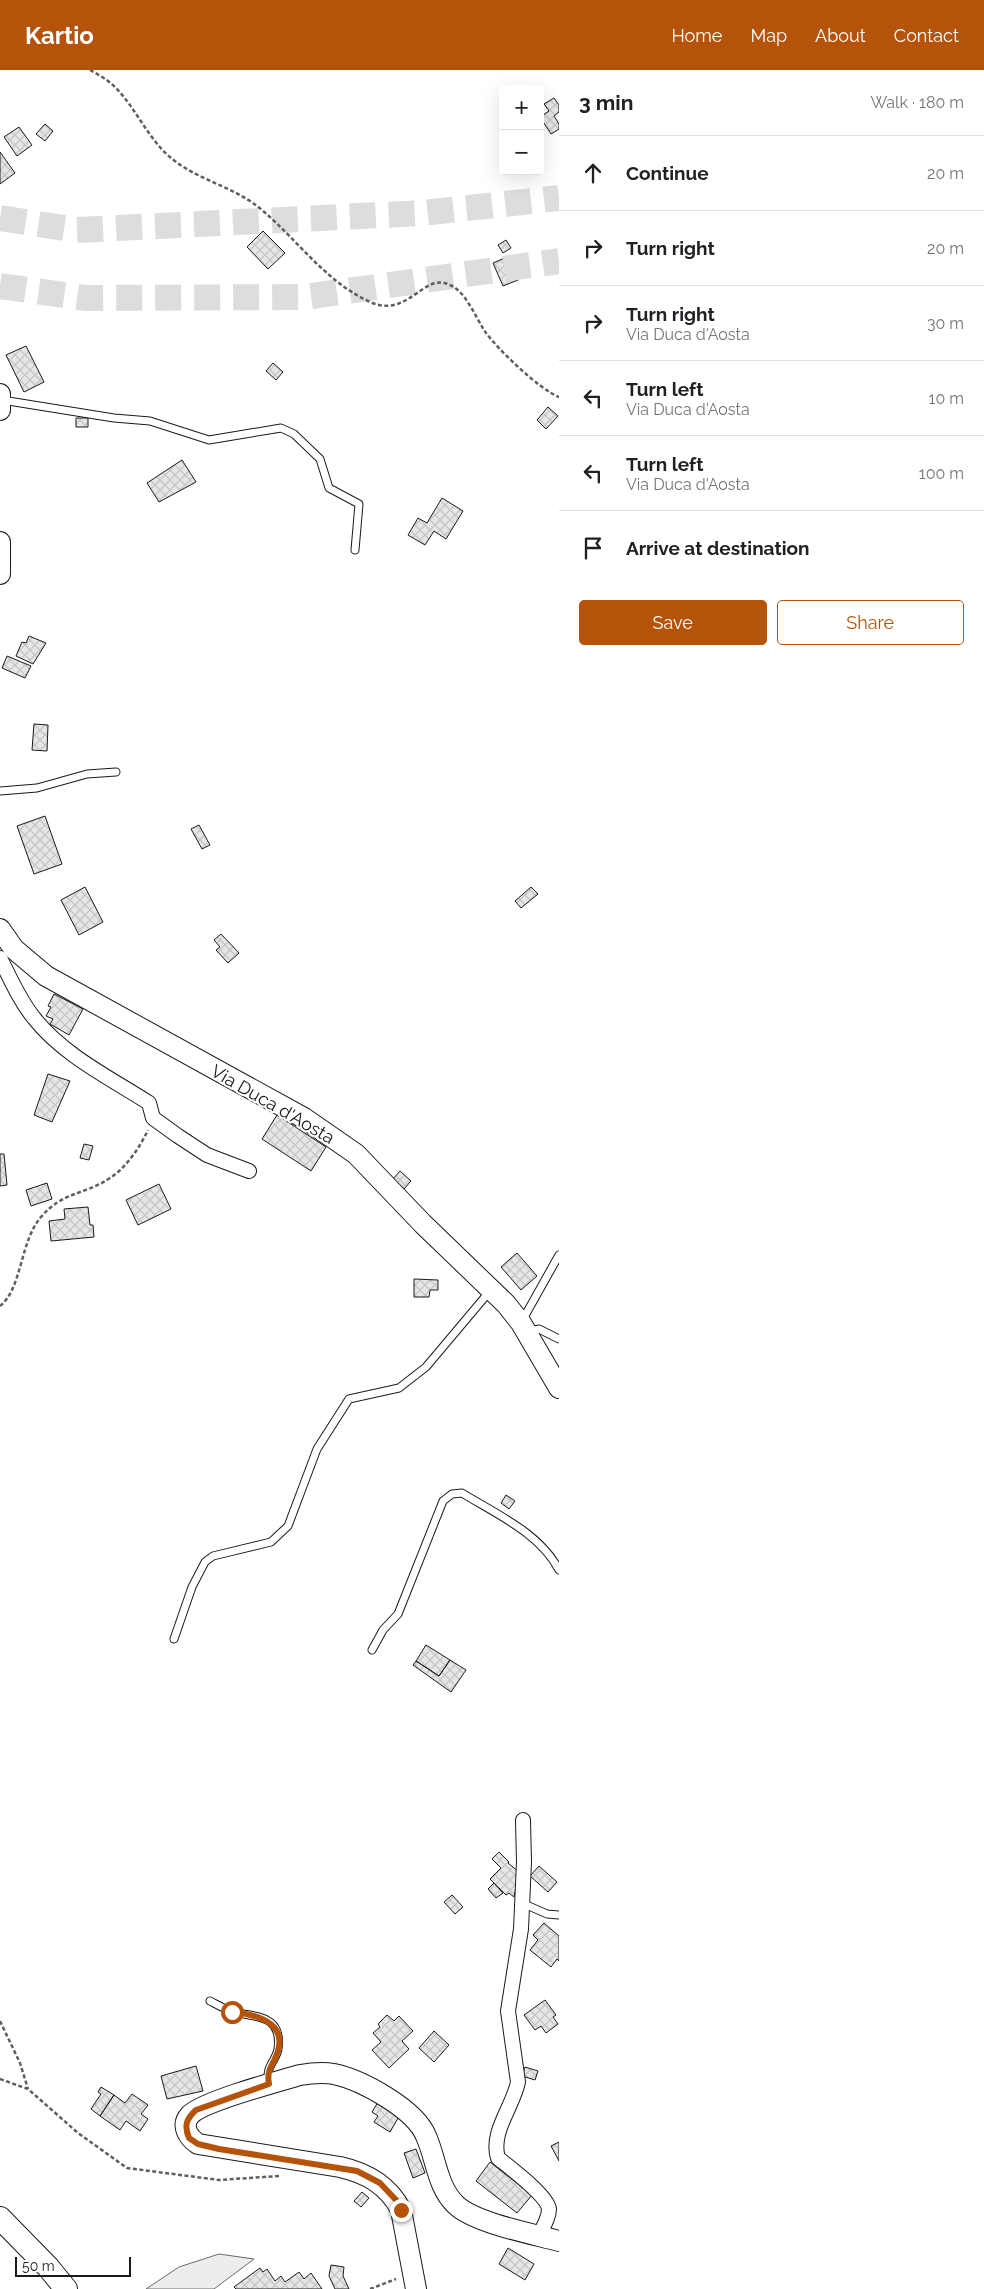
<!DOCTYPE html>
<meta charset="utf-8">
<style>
:root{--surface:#fff;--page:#f2f2f2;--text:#202124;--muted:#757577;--line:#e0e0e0;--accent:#b45309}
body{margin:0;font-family:Raleway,sans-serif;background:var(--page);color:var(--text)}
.controls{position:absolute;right:15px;top:15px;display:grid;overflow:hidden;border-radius:5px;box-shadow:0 5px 20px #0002}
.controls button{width:45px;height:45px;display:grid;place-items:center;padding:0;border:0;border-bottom:1px solid var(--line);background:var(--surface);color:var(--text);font:25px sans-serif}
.scale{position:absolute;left:15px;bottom:12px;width:116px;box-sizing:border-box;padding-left:5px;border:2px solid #1a1a1a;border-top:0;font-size:14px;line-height:18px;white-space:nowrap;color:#1a1a1a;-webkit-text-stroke:4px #fff;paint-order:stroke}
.stop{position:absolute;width:15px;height:15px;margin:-11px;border:4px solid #b45309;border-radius:50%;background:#fff}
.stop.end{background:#b45309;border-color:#fff;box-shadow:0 1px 5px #0008}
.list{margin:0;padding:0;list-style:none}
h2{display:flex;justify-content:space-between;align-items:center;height:65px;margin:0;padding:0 20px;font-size:21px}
h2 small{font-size:16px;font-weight:400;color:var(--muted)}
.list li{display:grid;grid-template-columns:32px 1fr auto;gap:15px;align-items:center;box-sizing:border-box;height:75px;padding:0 20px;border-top:1px solid var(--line)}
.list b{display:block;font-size:19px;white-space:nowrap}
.list p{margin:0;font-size:16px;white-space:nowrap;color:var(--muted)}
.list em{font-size:16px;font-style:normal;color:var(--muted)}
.actions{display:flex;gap:10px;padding:15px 20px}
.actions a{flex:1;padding:11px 0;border:1px solid var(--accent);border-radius:5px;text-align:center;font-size:18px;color:var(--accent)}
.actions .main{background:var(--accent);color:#fff}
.icon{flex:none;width:28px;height:28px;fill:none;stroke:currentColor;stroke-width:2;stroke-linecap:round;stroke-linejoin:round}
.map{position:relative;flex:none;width:559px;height:2219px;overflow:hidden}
header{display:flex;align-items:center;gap:30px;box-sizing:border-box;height:70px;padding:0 25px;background:var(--accent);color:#fff}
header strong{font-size:24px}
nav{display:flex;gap:28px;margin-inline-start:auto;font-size:18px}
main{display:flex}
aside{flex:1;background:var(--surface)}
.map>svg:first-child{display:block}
</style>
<header>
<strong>Kartio</strong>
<nav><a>Home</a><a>Map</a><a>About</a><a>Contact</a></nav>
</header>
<main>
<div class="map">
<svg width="559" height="2219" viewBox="0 0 559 2219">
<defs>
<pattern id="building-cross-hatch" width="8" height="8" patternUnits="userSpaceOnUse" patternTransform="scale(1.25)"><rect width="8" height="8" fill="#e6e6e6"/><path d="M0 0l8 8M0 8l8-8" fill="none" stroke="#c5c5c5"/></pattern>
</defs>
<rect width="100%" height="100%" fill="#fff"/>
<path fill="#ededed" stroke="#6a6a6a" d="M219,2184L254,2189L214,2219H146L179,2197Z"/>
<path fill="url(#building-cross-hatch)" stroke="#1a1a1a" d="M554,28L559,35V42L554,46L559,54V59L551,64L540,47L549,41L544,34Z
M45,54L53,61L45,71L36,64Z
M19,57L32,75L17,86L4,67Z
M0,82L15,103L0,114Z
M263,161L285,183L268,199L247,177Z
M506,170L511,178L503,183L498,175Z
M507,187L518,210L503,216L493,193Z
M26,276L44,312L24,322L6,285Z
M273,293L283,302L276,310L266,301Z
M548,337L558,346L546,359L537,350Z
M76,348H88V357H76Z
M182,390L196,412L159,432L147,413Z
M442,428L463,441L446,469L434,461L425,475L408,465L418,448L427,453Z
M29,566L46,573L33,594L16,586L22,572L26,573Z
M7,586L31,596L25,608L2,598Z
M34,654L48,655L47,681L32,680Z
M45,746L62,794L34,804L17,756Z
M199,755L210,775L202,779L191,759Z
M85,817L103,852L79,865L61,830Z
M531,817L538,824L521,838L515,831Z
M221,864L239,883L228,893L216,880L220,877L214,870Z
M54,924L83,939L69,965L50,954L53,949L46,946L51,937L48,936Z
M48,1004L70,1011L52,1052L34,1045Z
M277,1045L326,1077L311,1101L262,1069Z
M84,1074L93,1076L89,1090L80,1088Z
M0,1084H4L7,1115L0,1116Z
M400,1101L411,1111L404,1119L393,1109Z
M47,1113L52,1129L31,1136L26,1120Z
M159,1114L171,1139L138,1155L126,1130Z
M88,1137L90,1155H93L94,1167L51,1171L49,1151L65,1149L64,1139Z
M517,1183L537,1206L521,1220L501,1197Z
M414,1209L438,1210V1220H430L429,1227H414Z
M506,1425L515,1431L509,1439L501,1433Z
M426,1575L450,1590L439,1606L416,1591Z
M450,1590L466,1600L451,1622L413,1595L416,1591L439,1606Z
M499,1782L509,1792L508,1793L519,1802L514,1827L509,1823L506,1825L490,1809L501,1798L492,1789Z
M539,1796L557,1812L548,1822L530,1806Z
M494,1813L503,1823L496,1828L488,1819Z
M452,1825L463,1837L455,1844L444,1832Z
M544,1853L559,1866V1891L557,1889L551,1897L530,1880L538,1870L533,1865Z
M545,1930L556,1945L553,1947L558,1954L546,1963L541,1956L535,1960L524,1945Z
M387,1945L394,1951L399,1946L413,1961L402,1971L409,1979L389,1998L372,1980L381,1972L373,1963L380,1957L378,1954Z
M434,1961L449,1975L434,1992L419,1978Z
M196,1996L203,2021L167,2029L161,2006Z
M525,1997L538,2001L535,2010L522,2006Z
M101,2017L114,2025L100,2046L91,2039L101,2024L98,2022Z
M132,2024L148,2035L141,2044L148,2049L140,2061L126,2051L120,2060L100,2046L114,2025L125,2033Z
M378,2032L401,2043L390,2062L374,2052L378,2046L372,2042Z
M559,2072V2091L551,2076Z
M416,2079L425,2103L413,2108L404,2083Z
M490,2092L532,2125L517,2143L476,2111Z
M362,2122L369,2128L361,2137L354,2131Z
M508,2178L534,2194L525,2210L499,2194Z
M331,2195L344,2197L343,2206L349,2219H335L329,2206Z
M260,2198L263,2202L267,2199L275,2211L281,2206L285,2212L299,2202L304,2209L311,2203L322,2219H236L234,2217Z"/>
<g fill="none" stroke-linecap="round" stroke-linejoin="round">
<path stroke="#ddd" stroke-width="26" stroke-dasharray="26 13" stroke-linecap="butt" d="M0,148L77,160L422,143L559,128
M0,216L85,228L305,227L559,191"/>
<defs>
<path id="lane" d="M2,330L114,348L150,351L209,370L281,358L294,364L320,389L329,418L359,434L355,480
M0,721L37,718L87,704L116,702
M522,1251L559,1185
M530,1261L539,1259L559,1269
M174,1569L192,1517L205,1492L213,1486L271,1472L288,1456L317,1379L349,1329L399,1318L426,1297L490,1221
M372,1580L383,1560L398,1544L443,1431L452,1424L462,1423C496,1444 540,1463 559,1500
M522,1833L547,1844L559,1845
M210,1931C216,1934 224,1939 231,1941C252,1948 283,1942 278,1979C276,1991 265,1997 269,2011"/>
<path id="street" d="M0,888C10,908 20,931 34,948C63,985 110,1008 149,1033L153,1048L178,1066L207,1085L249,1101
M523,1750L524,1792L521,1859L508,1941L518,2012C513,2037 490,2062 498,2088C510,2098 547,2125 549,2139C549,2148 543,2158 539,2165"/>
<path id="secondary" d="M0,324V340
M0,472V504
M0,859L14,879L46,906L304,1048L356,1084L423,1154L506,1234L521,1253L559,1318
M416,2219L401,2140C388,2115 367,2103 340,2097L198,2074C189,2068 180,2056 190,2045C202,2032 279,2011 300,2005C312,2003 322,2002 334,2004C362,2010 415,2039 426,2066C436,2088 437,2117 456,2135C475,2153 533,2164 559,2171"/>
<path id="primary" d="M0,2148L48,2197L66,2219"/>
</defs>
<use href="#lane" stroke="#1a1a1a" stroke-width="9"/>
<use href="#street" stroke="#1a1a1a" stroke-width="16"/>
<use href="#secondary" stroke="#1a1a1a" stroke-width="22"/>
<use href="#primary" stroke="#1a1a1a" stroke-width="24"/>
<path stroke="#5f5f5f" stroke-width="2.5" stroke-dasharray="4 2.5" stroke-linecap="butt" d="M90,0C99,5 108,10 115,17C136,38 148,69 171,88C196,109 231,116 257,136C296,167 322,209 368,231C408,251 423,201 450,215C466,222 475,246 484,260C496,278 540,320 559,327
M0,1236C22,1219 20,1171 41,1147C63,1121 85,1125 110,1108C126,1098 140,1077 148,1060
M0,1951L20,1993L28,2019
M0,2009L28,2019L78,2063L127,2098L219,2110L279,2106
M370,2219L396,2209"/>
<use href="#lane" stroke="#fff" stroke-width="7"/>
<use href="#street" stroke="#fff" stroke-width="14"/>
<use href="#secondary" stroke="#fff" stroke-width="20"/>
<use href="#primary" stroke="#fff" stroke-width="22"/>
</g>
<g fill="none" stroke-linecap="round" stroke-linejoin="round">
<path stroke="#b45309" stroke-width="6" d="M232,1942C253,1944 287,1951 278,1981C274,1994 266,1999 269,2014L196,2040C186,2049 184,2056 189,2068L198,2074L219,2079L357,2101L380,2113L396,2130L401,2140"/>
</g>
<g text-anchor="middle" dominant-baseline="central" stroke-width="4" stroke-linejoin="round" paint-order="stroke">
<g font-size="18" fill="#1a1a1a" stroke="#fff">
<text transform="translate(273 1034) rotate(30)">Via Duca d'Aosta</text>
</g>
</g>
</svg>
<div class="controls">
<button>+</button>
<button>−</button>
</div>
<div class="scale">50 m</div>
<div class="stop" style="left:232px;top:1942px"></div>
<div class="stop end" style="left:401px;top:2140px"></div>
</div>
<aside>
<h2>3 min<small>Walk · 180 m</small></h2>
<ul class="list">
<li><svg class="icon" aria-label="ahead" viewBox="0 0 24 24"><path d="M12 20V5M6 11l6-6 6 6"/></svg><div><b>Continue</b></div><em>20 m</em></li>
<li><svg class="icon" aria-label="right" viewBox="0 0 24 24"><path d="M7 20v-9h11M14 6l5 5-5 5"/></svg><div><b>Turn right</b></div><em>20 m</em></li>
<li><svg class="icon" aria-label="right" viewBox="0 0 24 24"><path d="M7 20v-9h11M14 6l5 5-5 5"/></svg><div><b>Turn right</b><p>Via Duca d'Aosta</p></div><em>30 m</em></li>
<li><svg class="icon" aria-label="left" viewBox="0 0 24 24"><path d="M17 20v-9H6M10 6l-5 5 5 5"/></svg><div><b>Turn left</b><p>Via Duca d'Aosta</p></div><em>10 m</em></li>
<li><svg class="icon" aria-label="left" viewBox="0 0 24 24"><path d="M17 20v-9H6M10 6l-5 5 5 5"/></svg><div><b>Turn left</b><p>Via Duca d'Aosta</p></div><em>100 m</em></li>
<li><svg class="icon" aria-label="arrive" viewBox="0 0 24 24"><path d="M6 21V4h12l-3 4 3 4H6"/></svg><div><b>Arrive at destination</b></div></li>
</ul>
<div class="actions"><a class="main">Save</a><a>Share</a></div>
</aside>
</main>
